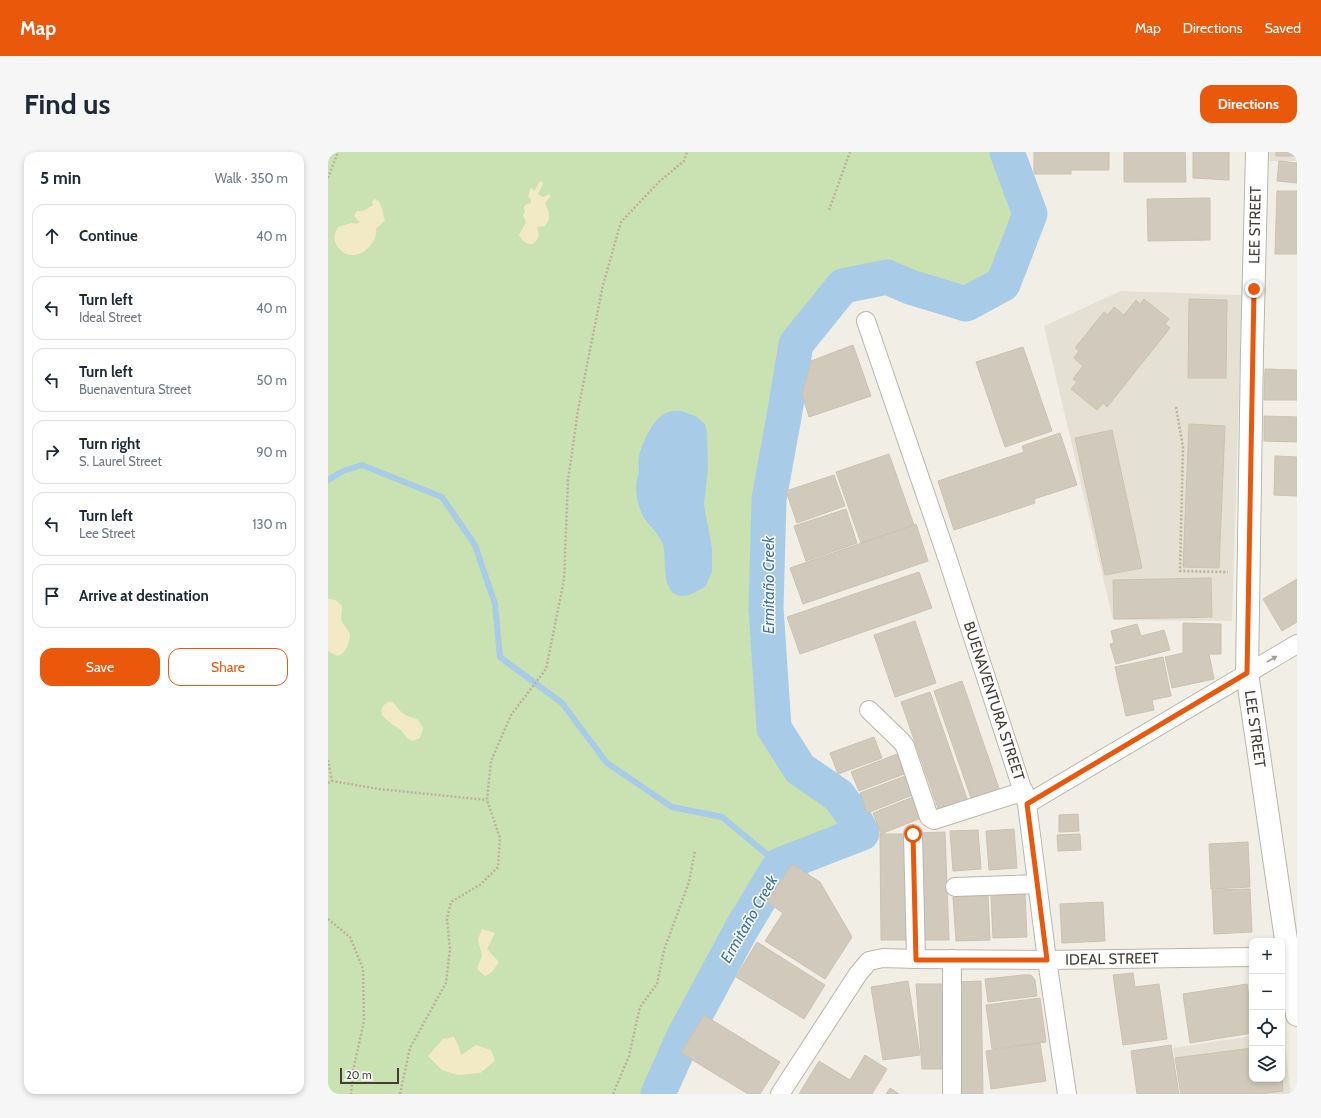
<!DOCTYPE html>
<meta charset="utf-8">
<style>
:root{--surface:#fff;--page:#f6f6f7;--text:#1f2937;--muted:#747a83;--line:#e0e1e3;--accent:#ea580c}
body{margin:0;font-family:Cabin,sans-serif;background:var(--page);color:var(--text)}
.controls{position:absolute;right:12px;bottom:12px;display:grid;overflow:hidden;border-radius:8px;box-shadow:0 2px 6px #0003}
.controls button{width:36px;height:36px;display:grid;place-items:center;padding:0;border:0;border-bottom:1px solid var(--line);background:var(--surface);color:var(--text);font:20px sans-serif}
.scale{position:absolute;left:12px;bottom:10px;width:59px;box-sizing:border-box;padding-left:4px;border:2px solid #433e36;border-top:0;font-size:11px;line-height:14px;white-space:nowrap;color:#433e36;-webkit-text-stroke:3px #fff;paint-order:stroke}
.stop{position:absolute;width:12px;height:12px;margin:-9px;border:3px solid #ea580c;border-radius:50%;background:#fff}
.stop.end{background:#ea580c;border-color:#fff;box-shadow:0 1px 4px #0008}
.list{margin:0;padding:0;list-style:none}
h2{display:flex;justify-content:space-between;align-items:center;height:52px;margin:0;padding:0 16px;font-size:17px}
h2 small{font-size:13px;font-weight:400;color:var(--muted)}
.list li{display:grid;grid-template-columns:26px 1fr auto;gap:12px;align-items:center;box-sizing:border-box;height:64px;margin:0 8px 8px;padding:0 8px;border:1px solid var(--line);border-radius:12px}
.list b{display:block;font-size:15px;white-space:nowrap}
.list p{margin:0;font-size:13px;white-space:nowrap;color:var(--muted)}
.list em{font-size:13px;font-style:normal;color:var(--muted)}
.actions{display:flex;gap:8px;padding:12px 16px}
.actions a{flex:1;padding:9px 0;border:1px solid var(--accent);border-radius:12px;text-align:center;font-size:14px;color:var(--accent)}
.actions .main{background:var(--accent);color:#fff}
.icon{flex:none;width:22px;height:22px;fill:none;stroke:currentColor;stroke-width:2;stroke-linecap:round;stroke-linejoin:round}
.map{position:relative;flex:none;width:969px;height:942px;overflow:hidden;border-radius:12px}
header{display:flex;align-items:center;gap:24px;box-sizing:border-box;height:56px;padding:0 20px;background:var(--accent);color:#fff}
header strong{font-size:19px}
nav{display:flex;gap:22px;margin-inline-start:auto;font-size:14px}
.intro{display:flex;align-items:center;justify-content:space-between;box-sizing:border-box;height:96px;padding:0 24px}
h1{margin:0;font-size:28px}
.button{padding:10px 18px;border-radius:12px;background:var(--accent);color:#fff;font-size:14px;font-weight:700}
main{display:flex;gap:24px;padding:0 24px}
aside{flex:1;background:var(--surface);border-radius:12px;box-shadow:0 2px 6px #0003}
.map>svg:first-child{display:block}
</style>
<header>
<strong>Map</strong>
<nav><a>Map</a><a>Directions</a><a>Saved</a></nav>
</header>
<div class="intro"><h1>Find us</h1><a class="button">Directions</a></div>
<main>
<aside>
<h2>5 min<small>Walk · 350 m</small></h2>
<ul class="list">
<li><svg class="icon" aria-label="ahead" viewBox="0 0 24 24"><path d="M12 20V5M6 11l6-6 6 6"/></svg><div><b>Continue</b></div><em>40 m</em></li>
<li><svg class="icon" aria-label="left" viewBox="0 0 24 24"><path d="M17 20v-9H6M10 6l-5 5 5 5"/></svg><div><b>Turn left</b><p>Ideal Street</p></div><em>40 m</em></li>
<li><svg class="icon" aria-label="left" viewBox="0 0 24 24"><path d="M17 20v-9H6M10 6l-5 5 5 5"/></svg><div><b>Turn left</b><p>Buenaventura Street</p></div><em>50 m</em></li>
<li><svg class="icon" aria-label="right" viewBox="0 0 24 24"><path d="M7 20v-9h11M14 6l5 5-5 5"/></svg><div><b>Turn right</b><p>S. Laurel Street</p></div><em>90 m</em></li>
<li><svg class="icon" aria-label="left" viewBox="0 0 24 24"><path d="M17 20v-9H6M10 6l-5 5 5 5"/></svg><div><b>Turn left</b><p>Lee Street</p></div><em>130 m</em></li>
<li><svg class="icon" aria-label="arrive" viewBox="0 0 24 24"><path d="M6 21V4h12l-3 4 3 4H6"/></svg><div><b>Arrive at destination</b></div></li>
</ul>
<div class="actions"><a class="main">Save</a><a>Share</a></div>
</aside>
<div class="map">
<svg width="969" height="942" viewBox="0 0 969 942">
<rect width="100%" height="100%" fill="#f1eee6"/>
<path fill="#e4e0d4" d="M941,0H969V9H942Z
M793,139L914,143L904,469L785,468L716,174Z
M955,879L963,942H852L845,896L924,884V927H954Z"/>
<path fill="#cae1b2" d="M0,0H679L702,62L675,132L638,152L582,135L515,134L468,192L457,259L441,347L438,456L446,576L472,617L510,643L523,660L534,681L452,713L414,776L356,884L330,942H0Z"/>
<path fill="#f2eac5" d="M212,29L214,30L215,32L210,42L215,45L221,42L223,44L217,51C221,61 224,64 217,74L209,75L211,84C205,96 198,94 191,83L198,70L195,63L197,60L196,56L197,53L203,51V48L201,45L200,46L202,37L205,36V39L207,38Z
M47,47C55,51 54,60 57,68L48,77C50,96 23,114 10,95C5,88 6,82 10,75L24,71L28,72L32,70L26,64L29,59C36,60 40,56 45,53L44,49Z
M0,447L8,448L14,454L13,468L22,482C21,490 19,502 9,504L0,499Z
M60,550H65C69,554 71,559 76,562C86,569 88,561 95,577L92,586L84,589L77,584L73,578L65,573L58,567L54,563L53,558L56,553Z
M154,777L167,781L159,797L171,810L164,820L157,824L149,817L154,804L150,787Z
M126,885L131,895L133,903L148,893L163,898L167,909L152,921L130,923L114,918L100,904L115,887Z"/>
<path fill="#a8cbe8" d="M344,259H354L369,265L377,272L379,282L380,316L376,353L384,396V419L378,434C370,439 356,448 347,442C333,434 339,406 335,393C331,379 318,373 313,360C309,350 307,338 309,327C309,324 311,322 311,319C311,315 310,310 311,306C312,295 325,267 336,262C338,261 342,260 344,259Z"/>
<g fill="none" stroke-linecap="round" stroke-linejoin="round">
<path stroke="#a8cbe8" stroke-width="6" d="M0,328L15,319L34,313L114,345L147,393L167,452L172,505L234,551L279,611L344,655L394,665L452,713"/>
<path stroke="#a8cbe8" stroke-width="35" d="M330,942L356,884L414,776L452,713L534,681L523,660L510,643L472,617L446,576L438,456L441,347L457,259L468,192L515,134L559,125L582,135L638,152L675,132L702,62L679,0"/>
</g>
<path fill="#d1cabc" stroke="#cbc2b0" d="M706,0H781V18H743V22H706Z
M796,0H857L858,30H796Z
M865,0H901V28L865,26Z
M948,0H969V4H948Z
M951,9L969,11V31L949,29Z
M949,39H969V102H947Z
M882,46V88L820,89L819,47Z
M816,147L841,167L837,172L842,176L779,255L775,251L769,258L743,237L749,230L745,227L755,214L746,206L751,199L747,196L776,160L780,163L786,155L796,163L808,148L812,152Z
M861,147L899,148L898,226H860Z
M525,193L543,244L481,265L474,242L483,209Z
M695,195L724,279L677,295L648,210Z
M937,217L969,218V248H936Z
M936,264L969,265V290L936,289Z
M861,272L897,274L891,416L855,415Z
M784,278L814,416L777,423L747,286Z
M732,281L749,333L706,347L707,351L626,378L610,329L696,300L694,294Z
M561,302L586,373L533,391L508,320Z
M947,304L969,305V344L946,343Z
M506,323L517,354L469,371L458,339Z
M518,357L529,391L478,409L466,374Z
M588,372L600,409L475,452L462,416Z
M591,420L604,456L472,502L459,465Z
M883,426L884,465L786,467L785,428Z
M969,427V470L954,479L935,447Z
M587,469L608,531L567,545L546,483Z
M855,471L893,472V502H881L886,527L844,536L837,505L855,501Z
M809,472L813,484L836,478L842,498L788,512L782,492L786,491L783,479Z
M835,505L843,544L824,548L826,558L798,564L787,515Z
M634,529L673,642L645,652L606,539Z
M602,540L642,655L613,665L573,550Z
M546,585L554,606L510,622L502,601Z
M569,602L576,622L531,639L523,620Z
M580,623L587,642L539,661L532,641Z
M585,645L593,666L553,682L545,661Z
M750,662L751,679L731,680V663Z
M686,677L689,716L661,718L658,679Z
M650,678L653,717L625,719L622,679Z
M617,680L621,788H593L590,681Z
M552,682H581L582,788H553Z
M752,682L753,698L730,699L729,683Z
M920,690L922,735L883,737L881,692Z
M464,712L492,730L524,785L497,827L437,789L455,761L439,750Z
M922,737L924,780L886,782L884,738Z
M697,742L699,785L665,786L663,744Z
M660,744L662,788L628,789L625,745Z
M775,750L777,789L734,791L732,752Z
M429,790L497,833L476,867L408,825Z
M805,821L807,835L831,832L839,887L795,893L785,823Z
M695,823H703L707,828L709,844L660,850L657,827Z
M580,829L592,903L555,908L543,835Z
M653,829L655,942H627L625,830Z
M588,832H618L619,917H594Z
M919,832L924,864V881L862,891L855,842Z
M712,846L718,890L664,897L658,853Z
M376,863L452,910L432,942H420L353,901Z
M712,891L718,929L663,937L658,899Z
M843,893L851,942H809L803,899Z
M924,896V927H954L955,939L932,942H853L847,906Z
M537,903L559,917L544,942H471L491,909L522,928Z
M562,936L571,942H558Z"/>
<g fill="none" stroke-linecap="round" stroke-linejoin="round">
<defs>
<path id="minor" d="M538,169L619,405L699,652L719,808L739,942
M541,558L573,589L577,594L601,665L606,668L696,639
M699,652L969,492
M585,682L588,807
M627,735L709,732
M624,807V942
M452,942L530,822L541,809L555,806L588,807L719,808L924,805"/>
<path id="tertiary" d="M929,0L924,199L919,521L969,863"/>
</defs>
<use href="#minor" stroke="#bbb6a9" stroke-width="20"/>
<use href="#tertiary" stroke="#bbb6a9" stroke-width="24"/>
<path stroke="#bcb29c" stroke-width="2.5" stroke-dasharray="2 2" stroke-linecap="butt" d="M0,26L10,0
M501,58L522,0
M848,255L855,295L852,419L900,420
M0,608L4,629
M0,631L4,629L51,637L159,648
M0,767L22,785L35,817L36,869L25,919L23,942
M72,942L82,896L118,831L122,797L119,767L123,750L153,732L170,715L172,686L159,648L163,609L183,563L218,517L236,428L240,328L250,258L275,133L293,70L332,29L356,9L359,0
M285,942L301,904L312,855L329,832L336,798L361,730L367,699"/>
<use href="#minor" stroke="#fff" stroke-width="18"/>
<use href="#tertiary" stroke="#fff" stroke-width="22"/>
</g>
<defs><path id="oneway-solid" d="M-6-.8H1V-3.2L6.5 0L1 3.2V.8H-6Z"/></defs>
<use fill="#a19e9a" href="#oneway-solid" transform="translate(944 507) rotate(-31)"/>
<g fill="none" stroke-linecap="round" stroke-linejoin="round">
<path stroke="#ea580c" stroke-width="5" d="M585,682L588,808H719L699,652L919,521L926,137"/>
</g>
<g text-anchor="middle" dominant-baseline="central" stroke-width="3" stroke-linejoin="round" paint-order="stroke">
<g font-size="15" fill="#433e36" stroke="#fff">
<text transform="translate(927 73) rotate(-89)">LEE STREET</text>
<text transform="translate(666 549) rotate(72)">BUENAVENTURA STREET</text>
<text transform="translate(927 577) rotate(82)">LEE STREET</text>
<text transform="translate(784 807) rotate(-1)">IDEAL STREET</text>
</g>
<g font-size="16" font-style="italic" fill="#3b73a3" stroke="#fff">
<text transform="translate(440 433) rotate(-90)">Ermitaño Creek</text>
<text transform="translate(421 767) rotate(-60)">Ermitaño Creek</text>
</g>
</g>
</svg>
<div class="controls">
<button>+</button>
<button>−</button>
<button><svg class="icon" aria-label="locate" viewBox="0 0 24 24"><circle cx="12" cy="12" r="6"/><path d="M12 2v4M12 18v4M2 12h4M18 12h4"/></svg></button>
<button><svg class="icon" aria-label="layers" viewBox="0 0 24 24"><path d="M12 4l9 5-9 5-9-5zM3 14l9 5 9-5"/></svg></button>
</div>
<div class="scale">20 m</div>
<div class="stop" style="left:585px;top:682px"></div>
<div class="stop end" style="left:926px;top:137px"></div>
</div>
</main>
